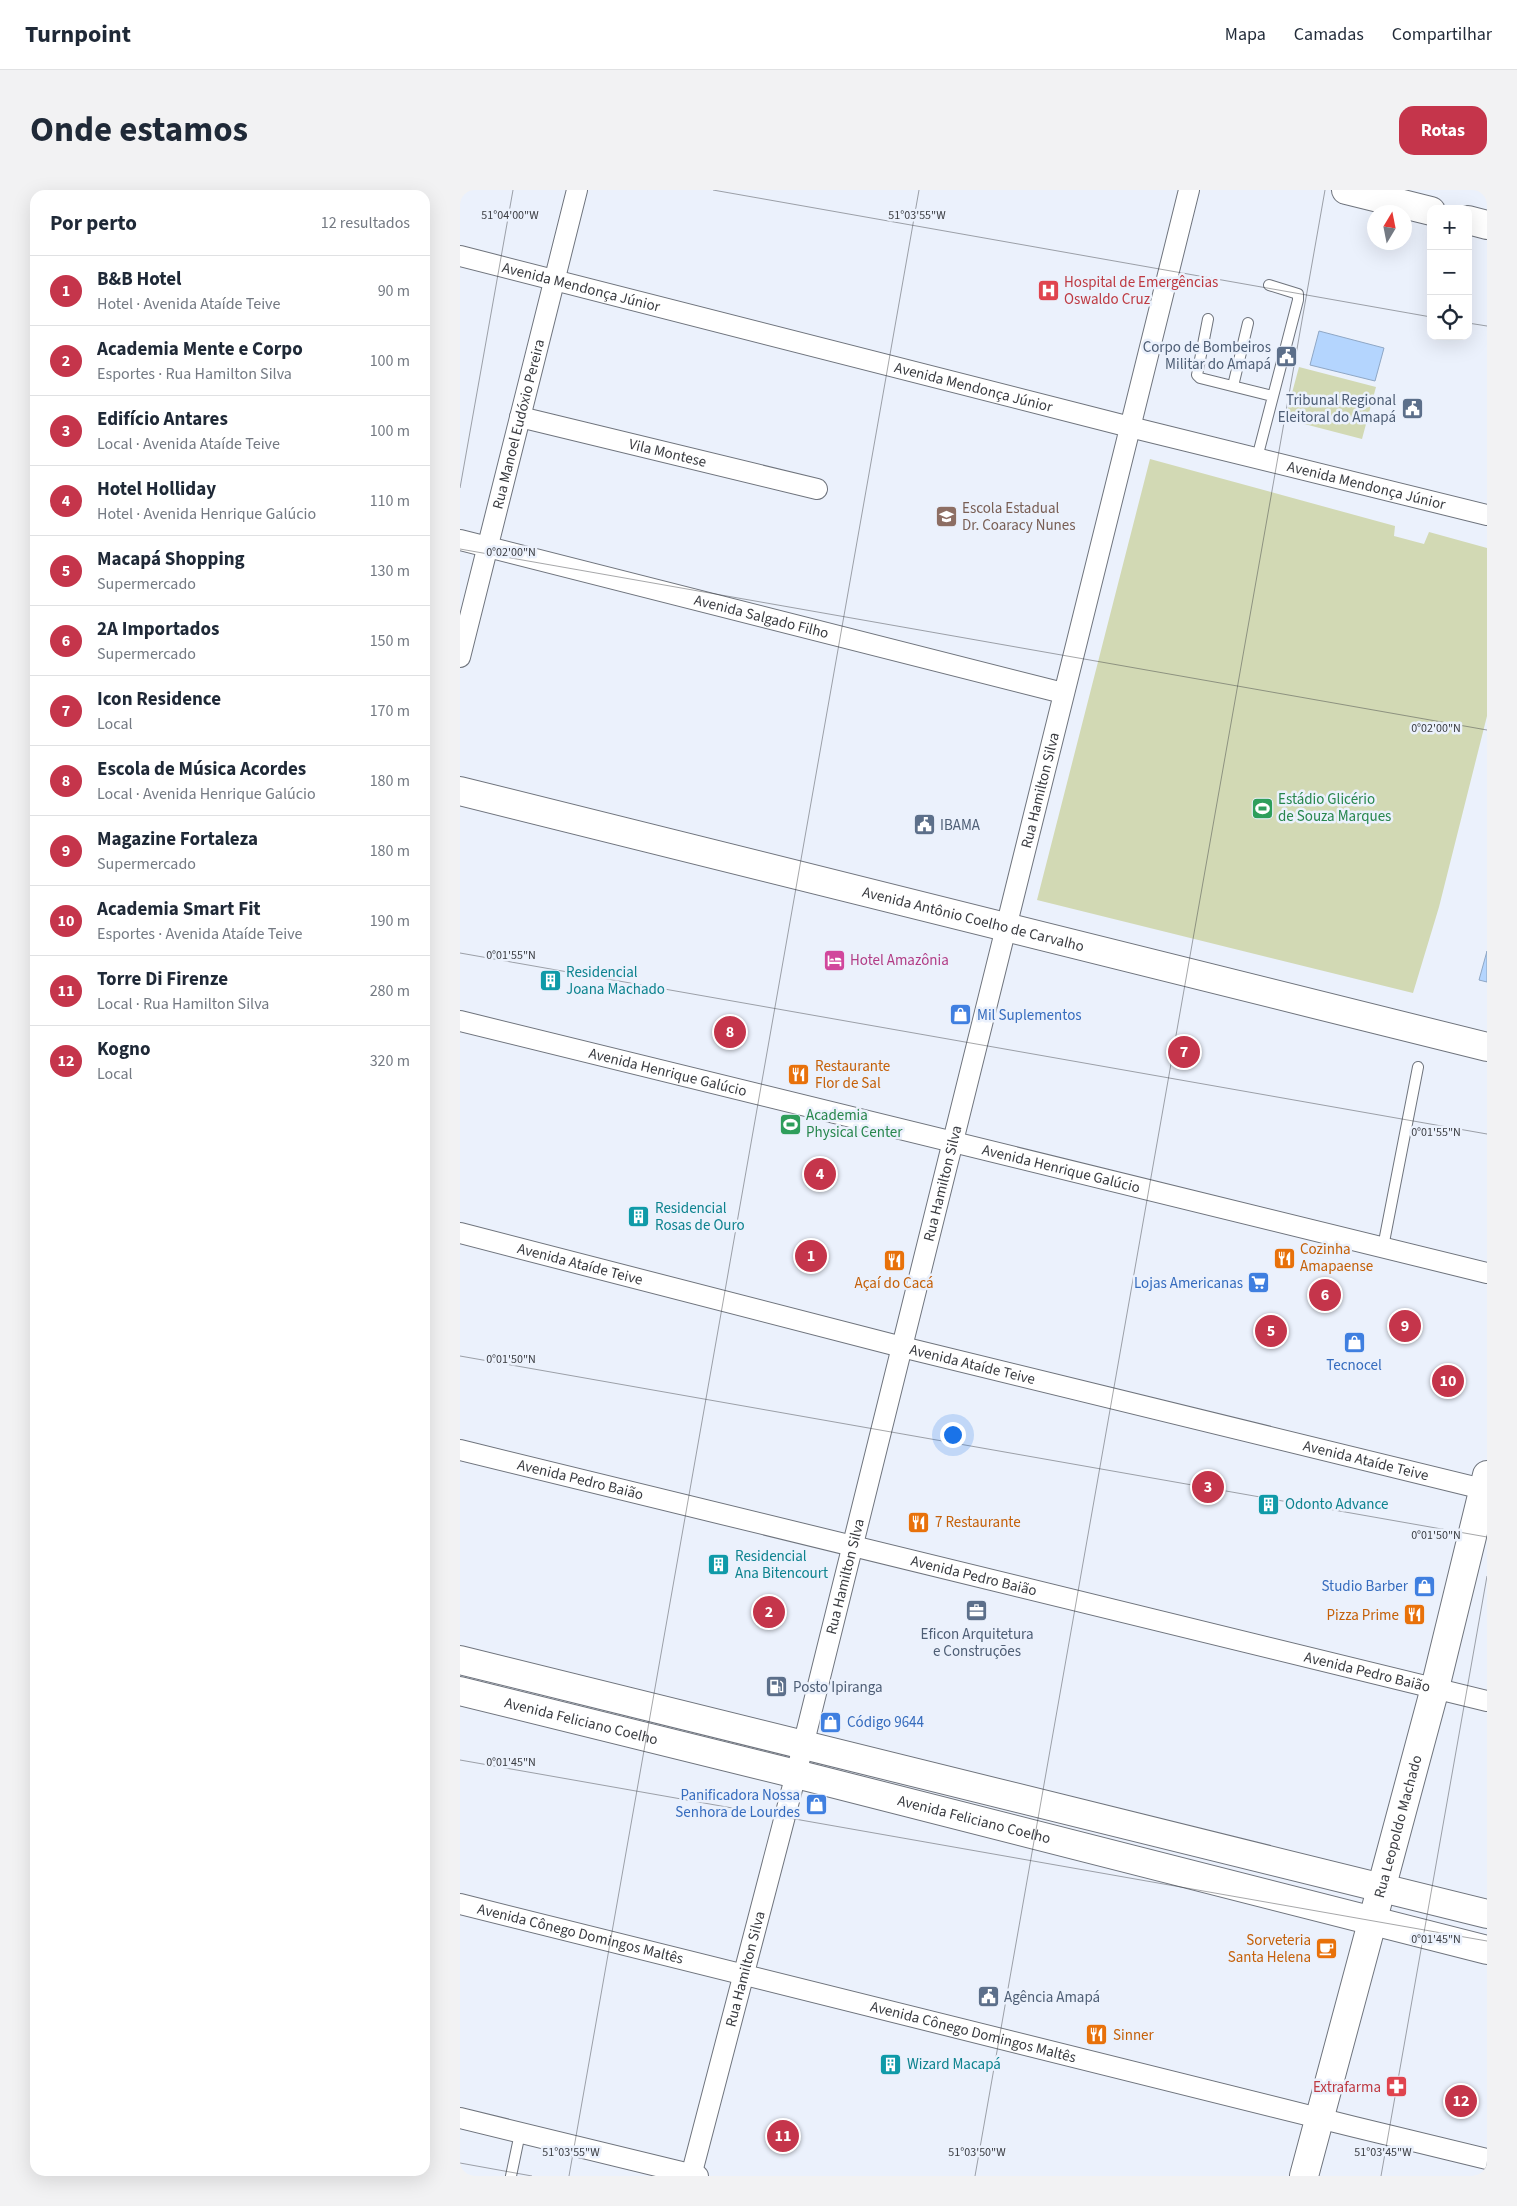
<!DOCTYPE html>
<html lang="pt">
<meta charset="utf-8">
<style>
:root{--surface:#fff;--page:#f2f2f3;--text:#1f2937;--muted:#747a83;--line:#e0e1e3;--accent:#c5354b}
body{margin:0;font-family:"Source Sans 3",sans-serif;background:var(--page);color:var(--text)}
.controls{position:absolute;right:15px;top:15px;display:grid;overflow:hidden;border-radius:10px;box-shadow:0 5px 20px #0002}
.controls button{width:45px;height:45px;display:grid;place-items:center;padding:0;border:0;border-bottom:1px solid var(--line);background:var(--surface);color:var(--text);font:25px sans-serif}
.compass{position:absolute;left:907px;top:15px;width:45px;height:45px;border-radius:50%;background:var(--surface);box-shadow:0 5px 20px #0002;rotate:10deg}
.you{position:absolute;left:492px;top:1244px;width:18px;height:18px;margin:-12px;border:4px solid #fff;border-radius:50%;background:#1a73e8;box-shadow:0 0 0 8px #1a73e833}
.badge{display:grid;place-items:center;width:32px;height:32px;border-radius:50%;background:var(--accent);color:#fff;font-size:16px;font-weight:700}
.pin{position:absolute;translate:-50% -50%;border:2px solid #fff;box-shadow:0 1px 5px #0006}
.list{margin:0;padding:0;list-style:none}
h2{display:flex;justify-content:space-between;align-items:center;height:65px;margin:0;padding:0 20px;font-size:21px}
h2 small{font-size:16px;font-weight:400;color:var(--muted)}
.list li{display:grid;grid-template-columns:32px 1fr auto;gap:15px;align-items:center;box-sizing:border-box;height:70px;padding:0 20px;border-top:1px solid var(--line)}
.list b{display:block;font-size:19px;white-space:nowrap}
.list p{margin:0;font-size:16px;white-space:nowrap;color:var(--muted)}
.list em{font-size:16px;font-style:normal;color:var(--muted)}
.icon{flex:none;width:28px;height:28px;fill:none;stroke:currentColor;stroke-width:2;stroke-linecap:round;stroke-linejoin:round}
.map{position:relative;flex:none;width:1027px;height:1986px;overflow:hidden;border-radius:15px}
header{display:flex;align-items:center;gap:30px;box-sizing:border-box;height:70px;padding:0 25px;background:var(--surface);border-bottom:1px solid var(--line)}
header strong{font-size:24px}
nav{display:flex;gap:28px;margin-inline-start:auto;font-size:18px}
.intro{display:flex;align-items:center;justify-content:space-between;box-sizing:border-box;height:120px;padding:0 30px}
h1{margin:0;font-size:35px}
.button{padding:12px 22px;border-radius:15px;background:var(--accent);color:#fff;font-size:18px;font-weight:700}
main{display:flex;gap:30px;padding:0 30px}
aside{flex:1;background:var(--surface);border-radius:15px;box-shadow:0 5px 20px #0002}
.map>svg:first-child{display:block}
</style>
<header>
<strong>Turnpoint</strong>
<nav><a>Mapa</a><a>Camadas</a><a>Compartilhar</a></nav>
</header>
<div class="intro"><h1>Onde estamos</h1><a class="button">Rotas</a></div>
<main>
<aside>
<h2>Por perto<small>12 resultados</small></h2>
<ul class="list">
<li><span class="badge">1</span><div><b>B&amp;B Hotel</b><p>Hotel · Avenida Ataíde Teive</p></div><em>90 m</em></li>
<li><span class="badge">2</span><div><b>Academia Mente e Corpo</b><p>Esportes · Rua Hamilton Silva</p></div><em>100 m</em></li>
<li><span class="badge">3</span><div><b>Edifício Antares</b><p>Local · Avenida Ataíde Teive</p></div><em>100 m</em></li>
<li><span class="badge">4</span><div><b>Hotel Holliday</b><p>Hotel · Avenida Henrique Galúcio</p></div><em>110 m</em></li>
<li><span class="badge">5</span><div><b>Macapá Shopping</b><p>Supermercado</p></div><em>130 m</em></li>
<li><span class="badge">6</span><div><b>2A Importados</b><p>Supermercado</p></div><em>150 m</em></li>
<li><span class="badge">7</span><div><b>Icon Residence</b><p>Local</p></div><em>170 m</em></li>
<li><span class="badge">8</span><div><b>Escola de Música Acordes</b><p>Local · Avenida Henrique Galúcio</p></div><em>180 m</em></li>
<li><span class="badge">9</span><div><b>Magazine Fortaleza</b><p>Supermercado</p></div><em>180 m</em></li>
<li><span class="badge">10</span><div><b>Academia Smart Fit</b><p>Esportes · Avenida Ataíde Teive</p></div><em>190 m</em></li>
<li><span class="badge">11</span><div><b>Torre Di Firenze</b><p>Local · Rua Hamilton Silva</p></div><em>280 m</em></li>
<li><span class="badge">12</span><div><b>Kogno</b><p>Local</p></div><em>320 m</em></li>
</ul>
</aside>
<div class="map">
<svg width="1027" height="1986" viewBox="0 0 1027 1986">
<rect width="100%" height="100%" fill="#ebf1fc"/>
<path fill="#d2d9b4" d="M839,177L916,197L902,249L825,229Z
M690,269L935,336L934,346L964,354L969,342L1027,358V526L979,717L953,803L577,710Z"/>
<path fill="#b4d5fe" stroke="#8fa7c5" d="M859,141L924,158L915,191L850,175Z
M1027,761V792L1019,790Z"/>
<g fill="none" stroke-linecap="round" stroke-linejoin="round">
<defs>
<path id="lane" d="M748,129L737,185L740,188L812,206
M773,196L788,133
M797,268L838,110V104L809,95
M923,1057L958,877
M51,1986L60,1943"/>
<g id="street">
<path id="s1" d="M0,66L670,237L1027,325"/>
<path id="s2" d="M60,227L357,299"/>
<path id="s3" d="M0,350L603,503"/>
<path id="s4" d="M0,467L117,0"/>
<path id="s5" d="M0,831L1027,1083"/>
<path id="s6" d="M0,1043L442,1157L1027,1300"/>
<path id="s7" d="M0,1260L1027,1511"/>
<path id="s8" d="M0,1714C343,1797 684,1887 1027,1969"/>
<path d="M0,1928L238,1986"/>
<path id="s9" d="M231,1986L336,1584L729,0"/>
</g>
<g id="secondary">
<path id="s10" d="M0,601L1027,857"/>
<path d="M0,1470L1027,1724"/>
<path id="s11" d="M0,1501L336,1584L1027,1760"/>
</g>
<g id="primary">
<path d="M886,0L971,21"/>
<path d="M1008,30L1027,35"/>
<path id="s12" d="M844,1986L975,1498L1027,1285"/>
</g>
</defs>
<use href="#lane" stroke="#6f747d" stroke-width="12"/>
<use href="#street" stroke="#6f747d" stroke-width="22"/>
<use href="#secondary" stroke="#6f747d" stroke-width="30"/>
<use href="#primary" stroke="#6f747d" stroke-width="30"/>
<use href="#lane" stroke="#fff" stroke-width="10"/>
<use href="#street" stroke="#fff" stroke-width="20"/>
<use href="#secondary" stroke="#fff" stroke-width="28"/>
<use href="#primary" stroke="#fff" stroke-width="28"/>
</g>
<path fill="none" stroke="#3a3c41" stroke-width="1" stroke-opacity="0.45" d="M253,0L971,127M1008,133L1027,136M0,298L53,0M0,359L1027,540M0,763L1027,944M0,1166L1027,1347M0,1570L1027,1751M0,1973L72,1986M109,1986L459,0M515,1986L865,0M921,1986L1027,1386"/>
<defs>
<symbol id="hospital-square" viewBox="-11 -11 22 22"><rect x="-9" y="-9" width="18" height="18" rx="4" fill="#e0444e" stroke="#ebf1fc"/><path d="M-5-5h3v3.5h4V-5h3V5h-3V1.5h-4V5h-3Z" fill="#fff"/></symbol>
<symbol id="civic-square" viewBox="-11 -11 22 22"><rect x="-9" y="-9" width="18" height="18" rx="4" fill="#5c6f8a" stroke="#ebf1fc"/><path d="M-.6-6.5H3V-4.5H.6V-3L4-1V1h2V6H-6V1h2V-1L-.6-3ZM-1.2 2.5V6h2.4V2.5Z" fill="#fff"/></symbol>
<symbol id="school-square" viewBox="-11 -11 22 22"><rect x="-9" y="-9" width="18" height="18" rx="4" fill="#8d6e63" stroke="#ebf1fc"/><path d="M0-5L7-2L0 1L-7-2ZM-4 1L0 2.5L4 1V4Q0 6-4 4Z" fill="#fff"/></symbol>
<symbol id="stadium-square" viewBox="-11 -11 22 22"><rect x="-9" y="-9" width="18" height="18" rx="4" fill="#2e9e5b" stroke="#ebf1fc"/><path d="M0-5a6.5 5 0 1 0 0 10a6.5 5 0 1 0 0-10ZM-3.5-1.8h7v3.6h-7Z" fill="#fff"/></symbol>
<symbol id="hotel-square" viewBox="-11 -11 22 22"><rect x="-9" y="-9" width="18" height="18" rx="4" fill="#d1479c" stroke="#ebf1fc"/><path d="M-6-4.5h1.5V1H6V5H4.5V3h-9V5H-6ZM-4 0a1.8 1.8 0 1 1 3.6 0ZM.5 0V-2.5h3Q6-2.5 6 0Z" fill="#fff"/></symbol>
<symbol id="building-square" viewBox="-11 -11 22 22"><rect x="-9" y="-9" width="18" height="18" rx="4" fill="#0f9aa8" stroke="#ebf1fc"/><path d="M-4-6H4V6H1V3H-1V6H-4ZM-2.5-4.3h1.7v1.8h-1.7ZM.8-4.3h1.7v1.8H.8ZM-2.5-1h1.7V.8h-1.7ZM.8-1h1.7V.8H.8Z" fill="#fff"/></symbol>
<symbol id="shop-square" viewBox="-11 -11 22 22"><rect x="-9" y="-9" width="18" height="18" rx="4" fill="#3f7fe0" stroke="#ebf1fc"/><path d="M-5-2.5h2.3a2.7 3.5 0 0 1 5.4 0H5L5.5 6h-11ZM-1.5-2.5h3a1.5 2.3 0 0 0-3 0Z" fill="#fff"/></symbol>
<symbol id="restaurant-square" viewBox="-11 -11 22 22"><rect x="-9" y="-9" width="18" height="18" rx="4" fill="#e8710a" stroke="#ebf1fc"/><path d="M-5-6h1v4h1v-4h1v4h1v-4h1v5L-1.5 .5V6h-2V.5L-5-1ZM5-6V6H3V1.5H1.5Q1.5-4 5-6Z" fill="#fff"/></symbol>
<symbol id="supermarket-square" viewBox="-11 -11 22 22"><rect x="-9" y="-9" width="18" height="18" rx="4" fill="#3f7fe0" stroke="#ebf1fc"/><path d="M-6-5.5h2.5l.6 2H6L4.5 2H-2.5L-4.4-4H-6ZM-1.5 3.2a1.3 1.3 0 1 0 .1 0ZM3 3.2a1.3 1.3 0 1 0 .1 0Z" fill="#fff"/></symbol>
<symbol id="office-square" viewBox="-11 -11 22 22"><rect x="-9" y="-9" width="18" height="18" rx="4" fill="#5c6f8a" stroke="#ebf1fc"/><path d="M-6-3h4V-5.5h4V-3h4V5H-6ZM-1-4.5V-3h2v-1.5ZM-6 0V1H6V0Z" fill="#fff"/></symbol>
<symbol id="fuel-square" viewBox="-11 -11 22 22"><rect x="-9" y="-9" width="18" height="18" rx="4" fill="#5c6f8a" stroke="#ebf1fc"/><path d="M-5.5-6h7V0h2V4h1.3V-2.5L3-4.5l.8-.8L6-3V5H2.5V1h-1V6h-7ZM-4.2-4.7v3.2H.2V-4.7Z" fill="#fff"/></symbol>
<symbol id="cafe-square" viewBox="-11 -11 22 22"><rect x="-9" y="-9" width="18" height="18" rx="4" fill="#e8710a" stroke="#ebf1fc"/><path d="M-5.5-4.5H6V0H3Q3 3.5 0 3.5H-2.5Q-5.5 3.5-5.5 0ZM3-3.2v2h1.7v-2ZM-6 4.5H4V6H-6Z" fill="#fff"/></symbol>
<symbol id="pharmacy-square" viewBox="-11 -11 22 22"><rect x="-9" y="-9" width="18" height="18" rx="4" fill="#e0444e" stroke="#ebf1fc"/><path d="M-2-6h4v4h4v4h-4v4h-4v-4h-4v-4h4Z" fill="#fff"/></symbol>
</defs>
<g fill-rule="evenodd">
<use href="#hospital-square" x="576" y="88" width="25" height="25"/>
<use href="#civic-square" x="814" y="154" width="25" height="25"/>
<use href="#civic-square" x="940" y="206" width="25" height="25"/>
<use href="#school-square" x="474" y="314" width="25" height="25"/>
<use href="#stadium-square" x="790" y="606" width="25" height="25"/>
<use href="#civic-square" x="452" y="622" width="25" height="25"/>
<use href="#hotel-square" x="362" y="758" width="25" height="25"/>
<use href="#building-square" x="78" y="778" width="25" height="25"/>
<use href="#shop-square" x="488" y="812" width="25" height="25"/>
<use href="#restaurant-square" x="326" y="872" width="25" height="25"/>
<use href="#stadium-square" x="318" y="922" width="25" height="25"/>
<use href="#building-square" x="166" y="1014" width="25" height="25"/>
<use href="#restaurant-square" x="812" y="1056" width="25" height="25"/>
<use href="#restaurant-square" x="422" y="1058" width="25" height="25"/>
<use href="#supermarket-square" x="786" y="1080" width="25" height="25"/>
<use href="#shop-square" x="882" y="1140" width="25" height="25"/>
<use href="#building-square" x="796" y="1302" width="25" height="25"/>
<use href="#restaurant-square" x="446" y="1320" width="25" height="25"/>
<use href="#building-square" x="246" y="1362" width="25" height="25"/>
<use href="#shop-square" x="952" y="1384" width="25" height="25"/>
<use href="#office-square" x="504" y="1408" width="25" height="25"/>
<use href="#restaurant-square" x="942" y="1412" width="25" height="25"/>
<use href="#fuel-square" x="304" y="1484" width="25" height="25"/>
<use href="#shop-square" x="358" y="1520" width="25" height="25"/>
<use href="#shop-square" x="344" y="1602" width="25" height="25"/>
<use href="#cafe-square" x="854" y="1746" width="25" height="25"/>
<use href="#civic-square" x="516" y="1794" width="25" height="25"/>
<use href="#restaurant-square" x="624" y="1832" width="25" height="25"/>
<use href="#building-square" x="418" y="1862" width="25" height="25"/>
<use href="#pharmacy-square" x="924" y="1884" width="25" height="25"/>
</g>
<g text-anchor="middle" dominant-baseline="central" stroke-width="5" stroke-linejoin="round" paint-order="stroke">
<g font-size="15" fill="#be3a42" stroke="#ebf1fc" text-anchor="start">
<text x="604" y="92">Hospital de Emergências<tspan x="604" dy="17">Oswaldo Cruz</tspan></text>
<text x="921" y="1897" text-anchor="end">Extrafarma</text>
</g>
<g font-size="15" fill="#3a3c41" stroke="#ebf1fc">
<text stroke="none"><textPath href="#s1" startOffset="125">Avenida Mendonça Júnior</textPath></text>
<text stroke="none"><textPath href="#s1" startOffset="530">Avenida Mendonça Júnior</textPath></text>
<text stroke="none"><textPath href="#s4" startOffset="240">Rua Manoel Eudóxio Pereira</textPath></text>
<text stroke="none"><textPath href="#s2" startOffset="152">Vila Montese</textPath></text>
<text stroke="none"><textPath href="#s1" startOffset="935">Avenida Mendonça Júnior</textPath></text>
<text stroke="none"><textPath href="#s3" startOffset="311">Avenida Salgado Filho</textPath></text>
<text stroke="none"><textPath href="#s9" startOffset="1429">Rua Hamilton Silva</textPath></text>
<text stroke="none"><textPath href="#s10" startOffset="529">Avenida Antônio Coelho de Carvalho</textPath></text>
<text stroke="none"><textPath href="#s5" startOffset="214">Avenida Henrique Galúcio</textPath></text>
<text stroke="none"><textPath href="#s5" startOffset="619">Avenida Henrique Galúcio</textPath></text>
<text stroke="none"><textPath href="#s9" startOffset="1024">Rua Hamilton Silva</textPath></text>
<text stroke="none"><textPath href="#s6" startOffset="124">Avenida Ataíde Teive</textPath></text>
<text stroke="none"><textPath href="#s6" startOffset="529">Avenida Ataíde Teive</textPath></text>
<text stroke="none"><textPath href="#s6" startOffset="934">Avenida Ataíde Teive</textPath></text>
<text stroke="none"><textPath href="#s7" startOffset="124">Avenida Pedro Baião</textPath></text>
<text stroke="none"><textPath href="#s9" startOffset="619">Rua Hamilton Silva</textPath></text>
<text stroke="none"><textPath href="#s7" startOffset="529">Avenida Pedro Baião</textPath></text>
<text stroke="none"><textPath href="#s7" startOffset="934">Avenida Pedro Baião</textPath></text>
<text stroke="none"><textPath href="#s11" startOffset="125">Avenida Feliciano Coelho</textPath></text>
<text stroke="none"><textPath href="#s11" startOffset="530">Avenida Feliciano Coelho</textPath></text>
<text stroke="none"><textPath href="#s12" startOffset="362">Rua Leopoldo Machado</textPath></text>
<text stroke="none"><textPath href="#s8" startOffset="124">Avenida Cônego Domingos Maltês</textPath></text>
<text stroke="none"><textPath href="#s9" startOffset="214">Rua Hamilton Silva</textPath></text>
<text stroke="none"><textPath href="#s8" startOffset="529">Avenida Cônego Domingos Maltês</textPath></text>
</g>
<g font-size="15" fill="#4e5e75" stroke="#ebf1fc" text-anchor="start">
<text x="811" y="157" text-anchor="end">Corpo de Bombeiros<tspan x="811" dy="17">Militar do Amapá</tspan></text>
<text x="936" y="210" text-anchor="end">Tribunal Regional<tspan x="936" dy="17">Eleitoral do Amapá</tspan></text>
<text x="480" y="635">IBAMA</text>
<text x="517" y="1444" text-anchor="middle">Eficon Arquitetura<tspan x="517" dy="17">e Construções</tspan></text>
<text x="333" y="1497">Posto Ipiranga</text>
<text x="544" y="1807">Agência Amapá</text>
</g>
<g font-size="15" fill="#785e54" stroke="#ebf1fc" text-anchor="start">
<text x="502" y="318">Escola Estadual<tspan x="502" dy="17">Dr. Coaracy Nunes</tspan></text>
</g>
<g font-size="15" fill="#27864d" stroke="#ebf1fc" text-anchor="start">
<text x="818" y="609">Estádio Glicério<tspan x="818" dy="17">de Souza Marques</tspan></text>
<text x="346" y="925">Academia<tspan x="346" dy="17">Physical Center</tspan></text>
</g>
<g font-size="15" fill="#b23c85" stroke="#ebf1fc" text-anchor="start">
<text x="390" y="770">Hotel Amazônia</text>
</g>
<g font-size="15" fill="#0d838f" stroke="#ebf1fc" text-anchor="start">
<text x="106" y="782">Residencial<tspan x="106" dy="17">Joana Machado</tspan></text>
<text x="195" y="1018">Residencial<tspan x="195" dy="17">Rosas de Ouro</tspan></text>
<text x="825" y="1314">Odonto Advance</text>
<text x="275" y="1366">Residencial<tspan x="275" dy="17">Ana Bitencourt</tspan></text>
<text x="447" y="1874">Wizard Macapá</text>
</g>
<g font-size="15" fill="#366cbe" stroke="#ebf1fc" text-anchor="end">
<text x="517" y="825" text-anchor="start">Mil Suplementos</text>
<text x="783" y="1093">Lojas Americanas</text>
<text x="894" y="1175" text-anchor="middle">Tecnocel</text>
<text x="948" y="1396">Studio Barber</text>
<text x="387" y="1532" text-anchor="start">Código 9644</text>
<text x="340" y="1605">Panificadora Nossa<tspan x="340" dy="17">Senhora de Lourdes</tspan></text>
</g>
<g font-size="15" fill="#c56008" stroke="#ebf1fc" text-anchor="start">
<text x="355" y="876">Restaurante<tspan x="355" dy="17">Flor de Sal</tspan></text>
<text x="840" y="1059">Cozinha<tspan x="840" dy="17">Amapaense</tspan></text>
<text x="434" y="1093" text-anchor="middle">Açaí do Cacá</text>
<text x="475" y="1332">7 Restaurante</text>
<text x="939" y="1425" text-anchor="end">Pizza Prime</text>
<text x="851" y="1750" text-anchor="end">Sorveteria<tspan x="851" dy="17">Santa Helena</tspan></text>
<text x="653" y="1845">Sinner</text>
</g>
</g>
<g font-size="12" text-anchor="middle" fill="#3a3c41" stroke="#ebf1fc" stroke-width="5" stroke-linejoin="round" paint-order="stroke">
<text x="457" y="29">51°03'55"W</text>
<text x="50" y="29">51°04'00"W</text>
<text x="51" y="366">0°02'00"N</text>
<text x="976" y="542">0°02'00"N</text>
<text x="51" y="769">0°01'55"N</text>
<text x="976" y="946">0°01'55"N</text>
<text x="51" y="1173">0°01'50"N</text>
<text x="976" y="1349">0°01'50"N</text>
<text x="51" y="1576">0°01'45"N</text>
<text x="976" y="1753">0°01'45"N</text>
<text x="111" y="1966">51°03'55"W</text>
<text x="517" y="1966">51°03'50"W</text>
<text x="923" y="1966">51°03'45"W</text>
</g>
</svg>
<div class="controls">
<button>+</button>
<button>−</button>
<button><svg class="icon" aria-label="locate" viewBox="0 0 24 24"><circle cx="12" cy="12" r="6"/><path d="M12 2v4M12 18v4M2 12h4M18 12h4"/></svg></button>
</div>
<svg class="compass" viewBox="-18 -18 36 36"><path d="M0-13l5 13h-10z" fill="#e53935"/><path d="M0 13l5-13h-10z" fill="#747a83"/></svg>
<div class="you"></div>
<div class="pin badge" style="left:351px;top:1066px">1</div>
<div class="pin badge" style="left:309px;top:1422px">2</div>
<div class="pin badge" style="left:748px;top:1297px">3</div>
<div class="pin badge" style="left:360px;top:984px">4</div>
<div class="pin badge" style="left:811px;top:1141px">5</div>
<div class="pin badge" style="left:865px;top:1105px">6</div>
<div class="pin badge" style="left:724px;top:862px">7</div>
<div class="pin badge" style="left:270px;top:842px">8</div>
<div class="pin badge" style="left:945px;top:1136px">9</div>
<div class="pin badge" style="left:988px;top:1191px">10</div>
<div class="pin badge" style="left:323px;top:1946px">11</div>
<div class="pin badge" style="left:1001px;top:1911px">12</div>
</div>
</main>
